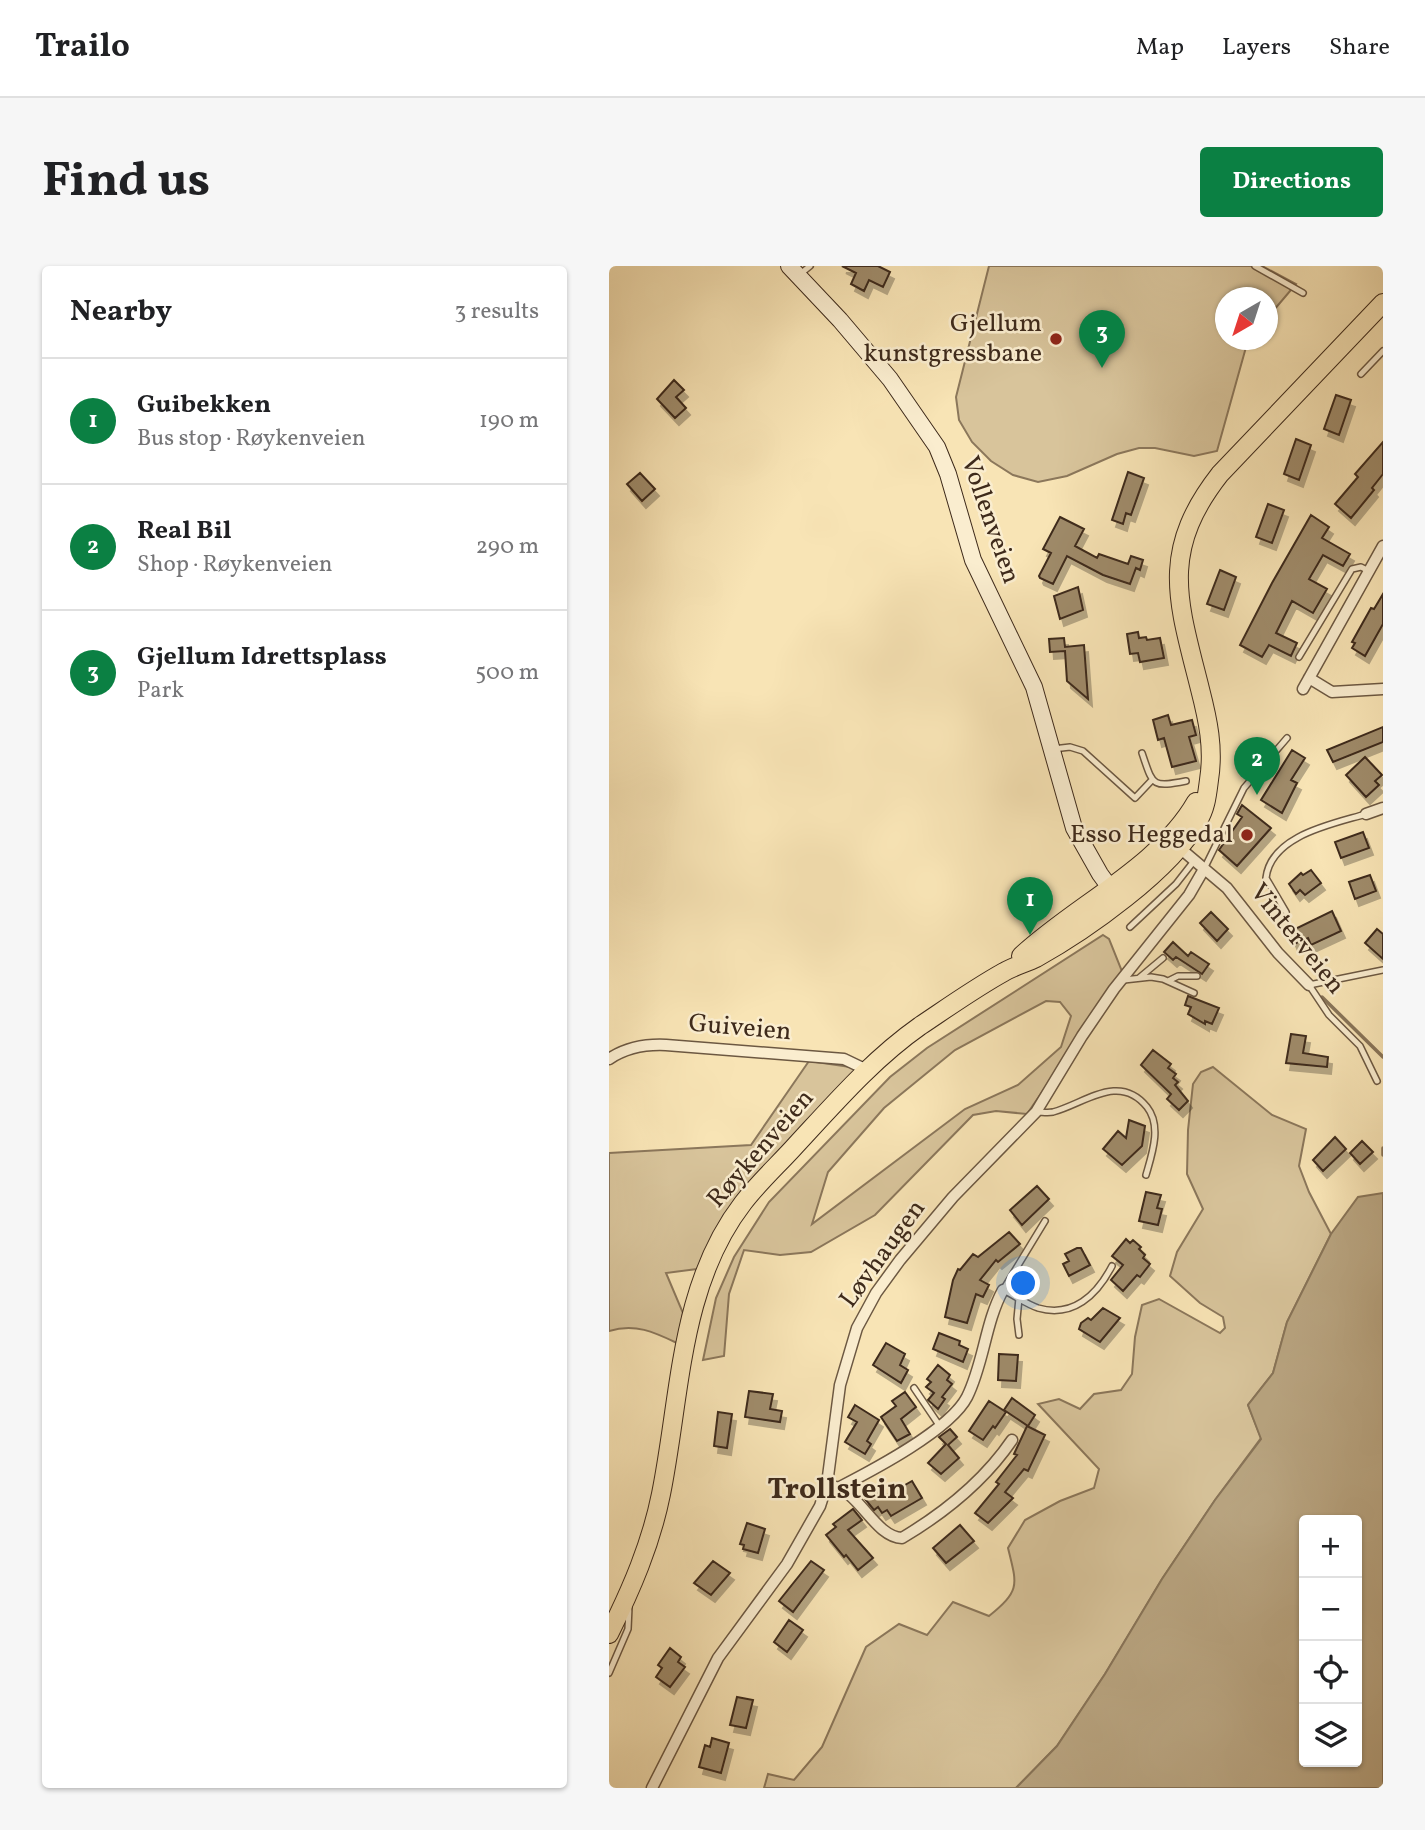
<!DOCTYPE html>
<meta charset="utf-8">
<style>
:root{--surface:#fff;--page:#f6f6f6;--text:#202124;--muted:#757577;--line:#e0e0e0;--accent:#0b8043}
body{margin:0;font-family:Vollkorn,serif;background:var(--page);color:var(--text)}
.controls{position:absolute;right:21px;bottom:21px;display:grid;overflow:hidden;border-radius:7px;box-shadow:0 2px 5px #0004}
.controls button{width:63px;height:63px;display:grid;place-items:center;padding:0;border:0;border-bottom:2px solid var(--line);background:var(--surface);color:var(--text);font:35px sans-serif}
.compass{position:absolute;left:606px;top:21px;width:63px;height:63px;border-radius:50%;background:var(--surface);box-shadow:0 2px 5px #0004;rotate:219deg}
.you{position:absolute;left:415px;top:1018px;width:24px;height:24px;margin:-18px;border:5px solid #fff;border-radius:50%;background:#1a73e8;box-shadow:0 0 0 10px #1a73e833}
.badge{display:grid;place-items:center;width:46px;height:46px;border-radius:50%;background:var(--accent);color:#fff;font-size:23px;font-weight:700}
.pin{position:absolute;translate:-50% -58px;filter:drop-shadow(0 2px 4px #0008)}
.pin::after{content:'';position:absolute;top:37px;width:24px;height:21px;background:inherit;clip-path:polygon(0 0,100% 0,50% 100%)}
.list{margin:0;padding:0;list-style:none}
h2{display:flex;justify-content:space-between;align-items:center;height:91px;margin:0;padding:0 28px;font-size:30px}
h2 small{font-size:23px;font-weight:400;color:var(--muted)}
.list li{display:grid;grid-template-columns:46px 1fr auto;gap:21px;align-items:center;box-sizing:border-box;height:126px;padding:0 28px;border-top:2px solid var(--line)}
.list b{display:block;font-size:26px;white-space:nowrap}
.list p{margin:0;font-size:23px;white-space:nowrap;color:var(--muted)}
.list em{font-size:23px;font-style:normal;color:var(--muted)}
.icon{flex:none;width:38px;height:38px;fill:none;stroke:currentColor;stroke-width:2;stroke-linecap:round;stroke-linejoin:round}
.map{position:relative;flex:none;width:774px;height:1522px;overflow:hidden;border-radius:7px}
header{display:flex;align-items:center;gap:42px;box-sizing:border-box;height:98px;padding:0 35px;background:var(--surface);border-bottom:2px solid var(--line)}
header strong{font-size:33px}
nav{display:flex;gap:38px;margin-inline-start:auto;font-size:24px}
.intro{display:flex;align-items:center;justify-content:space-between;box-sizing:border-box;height:168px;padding:0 42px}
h1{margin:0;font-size:49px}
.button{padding:18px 32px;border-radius:7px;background:var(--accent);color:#fff;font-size:24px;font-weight:700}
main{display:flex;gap:42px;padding:0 42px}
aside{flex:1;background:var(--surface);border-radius:7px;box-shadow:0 2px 5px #0004}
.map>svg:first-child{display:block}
</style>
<header>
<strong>Trailo</strong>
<nav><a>Map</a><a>Layers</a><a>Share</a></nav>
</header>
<div class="intro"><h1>Find us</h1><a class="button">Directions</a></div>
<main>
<aside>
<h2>Nearby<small>3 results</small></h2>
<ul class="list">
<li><span class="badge">1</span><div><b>Guibekken</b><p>Bus stop · Røykenveien</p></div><em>190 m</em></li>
<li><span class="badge">2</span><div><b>Real Bil</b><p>Shop · Røykenveien</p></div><em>290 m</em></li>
<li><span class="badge">3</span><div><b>Gjellum Idrettsplass</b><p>Park</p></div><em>500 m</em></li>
</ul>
</aside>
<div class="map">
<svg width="774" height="1522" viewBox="0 0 774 1522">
<defs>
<filter id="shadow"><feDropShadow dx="4" dy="7" stdDeviation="0" flood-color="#0004"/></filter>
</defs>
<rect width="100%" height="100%" fill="#f8e4b5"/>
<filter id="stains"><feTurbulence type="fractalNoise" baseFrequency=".00286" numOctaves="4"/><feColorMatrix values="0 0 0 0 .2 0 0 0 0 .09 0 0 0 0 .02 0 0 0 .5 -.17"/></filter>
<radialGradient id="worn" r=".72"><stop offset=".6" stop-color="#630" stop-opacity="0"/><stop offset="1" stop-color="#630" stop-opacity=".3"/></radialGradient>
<path fill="#d8c49b" stroke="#8b775b" stroke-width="2" fill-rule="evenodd" d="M380,0H653L687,18L659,51V32H617V74H639L608,185L585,190L546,182H530L508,188L458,210L429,216L404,209L382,195L363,176L350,154L347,131Z
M494,669L500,673L514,708L418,848L387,845L364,849L266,949L202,986L171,989L135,984L120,1028L115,1090L94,1094L107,1032L125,991L160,936L281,811L318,782ZM437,735L451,736L462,750L452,781L409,819L356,843L203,958L219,906L275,842L346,784Z
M200,795L248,802L138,920L88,1003L57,1007L74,1047L68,1077C45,1066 26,1057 0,1065V887L142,879Z
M604,801L663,849L697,863L690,900L700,926L722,968L678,1056L664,1107L639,1139L652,1172L606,1234L553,1313L496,1408L448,1480L407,1522H155L159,1508L185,1514L213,1481L257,1381L290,1358L318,1369L344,1336L380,1350C412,1324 408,1319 399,1282L416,1254L451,1235L485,1222L490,1203L429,1138L450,1133L471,1143L485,1128L512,1124L523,1108L526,1071L533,1039L550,1033L611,1067L616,1062L614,1051L591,1037L561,1010L568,986L594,943L578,908L579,864L584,818L592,806Z"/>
<path fill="#b9a581" stroke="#887458" stroke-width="2" fill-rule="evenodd" d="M774,927V1522H407L448,1480L496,1408L553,1313L606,1234L652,1173L639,1139L664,1107L678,1056L722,968L749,931ZM695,1254H748V1496H695Z"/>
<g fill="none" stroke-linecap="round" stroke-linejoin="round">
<path stroke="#887458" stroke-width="3.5" d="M713,731L774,791
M774,882V889"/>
</g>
<path fill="#9f8b6b" stroke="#3e2a1b" stroke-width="2" filter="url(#shadow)" d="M233,0H269L281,6L274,21L260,14L255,25L242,18L247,7Z
M65,114L75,124L67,131L77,142L66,152L48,133Z
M727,129L742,134L730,169L715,163Z
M687,173L702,179L690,214L675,208Z
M774,176V208L763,222L765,224L742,252L726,238L749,211L746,208Z
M519,206L535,212L522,249L517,247L514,258L503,254Z
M31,207L46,223L33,235L18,218Z
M659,238L675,244L663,277L647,271Z
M702,249L720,261L713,272L741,288L734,300L714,289L700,313L718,323L704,347L683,335L667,367L688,377L682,390L660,379L653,391L631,379L663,317Z
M451,251L475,263L466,280L488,292L490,288L519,298L522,290L534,294L531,304L527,302L521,318L494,309L458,290L444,318L431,312L430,310L442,287L434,283Z
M611,304L627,311L615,344L598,338Z
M469,321L474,344L451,353L445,330Z
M774,328V358L756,390L743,382L746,377L743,376L762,342L765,343Z
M529,366L530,372L537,371L538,374L551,372L555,392L531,396L529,387L521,388L518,368Z
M455,372L456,381L475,379L479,433L458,415L456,385L441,386L440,373Z
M559,449L562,459L583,454L587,469L580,471L587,495L563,501L555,472L549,474L544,454Z
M774,461V476L724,496L718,484Z
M683,484L696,492L682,514L688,517L673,547L652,534Z
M756,491L773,509L766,515L770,519L757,531L737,509Z
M633,539L662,562L628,600L610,584L633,551L628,548Z
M754,566L760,582L732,592L726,576Z
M702,604L712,617L696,629L691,624L687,628L680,618L692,607L694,609Z
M761,609L767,625L746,633L740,616Z
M723,645L732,665L702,679L699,672L685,678L680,666Z
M602,646L619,663L608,675L591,657Z
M768,663L774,668V693L756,677Z
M564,676L579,690L582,686L600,698L593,708L567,691L564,694L555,686Z
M579,730L610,742L603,758L596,755V758L579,748L582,741L576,739Z
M682,768L697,770L694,787L719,791L718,801L677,797Z
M544,784L562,798L559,802L567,808L564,812L569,816L566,819L579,835L570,844L558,833L562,828L532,799Z
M520,854L536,860L533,880L513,899L494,883L509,865L517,872Z
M726,871L737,883L714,905L704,894Z
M753,875L764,886L751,898L741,887Z
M428,920L440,933L413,959L401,944Z
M537,926L552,929L548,942L553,943L549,959L530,955Z
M400,966L411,978L389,996L387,994L371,1014L380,1019L374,1031L367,1028L358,1057L336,1051L344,1014L349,1003L351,1004L364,988L369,991Z
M517,973L521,977L524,974L532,981L530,983L536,989L534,992L541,998L531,1011L528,1009L514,1025L502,1014L514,999L503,990Z
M468,982H472L481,999L460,1010L454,998L460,995L456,988Z
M494,1042L511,1052L491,1076L470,1063L472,1057L479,1052L482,1054Z
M330,1067L351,1075L350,1079L359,1083L354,1096L324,1083Z
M277,1077L296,1088L291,1099L299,1104L292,1117L264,1099Z
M390,1088L409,1089L407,1115L389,1114Z
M329,1099L341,1109L338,1114L343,1118L333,1131L336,1133L329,1143L319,1134L325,1127L317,1121L322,1116L318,1113Z
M140,1125L164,1128L161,1143L173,1145L171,1156L136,1151Z
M296,1126L307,1141L292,1153L301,1168L288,1175L272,1151L287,1140L283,1135Z
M403,1132L426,1149L419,1160L395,1144Z
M380,1135L397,1146L386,1162L384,1160L374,1174L360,1165Z
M246,1139L270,1154L258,1175L262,1178L256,1188L236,1176L248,1156L239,1151Z
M109,1146L123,1148L118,1182L105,1180Z
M418,1160L436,1169L419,1205L415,1203L396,1226L404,1232L379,1257L366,1247L390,1218L387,1216L408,1189L405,1188Z
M341,1163L348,1171L339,1179L350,1192L332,1208L319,1197L337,1178L330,1171Z
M303,1215L313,1232L282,1250L278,1244L273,1247L269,1241L265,1244L256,1233V1230L266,1223L273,1232Z
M244,1243L253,1254L239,1264L264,1292L249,1304L237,1289L235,1291L217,1269L227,1261L224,1258Z
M138,1257L156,1263L149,1287L134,1283L135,1279L131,1278Z
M351,1259L365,1275L337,1297L324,1282Z
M104,1295L121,1307L102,1329L85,1317Z
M202,1295L215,1304L184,1346L170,1335Z
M180,1354L194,1364L178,1386L165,1376Z
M61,1382L72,1391L69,1396L76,1401L61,1421L47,1411L53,1402L49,1399Z
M128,1431L144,1434L137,1462L121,1459Z
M103,1472L120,1477L112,1507L90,1501L96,1479L101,1481Z"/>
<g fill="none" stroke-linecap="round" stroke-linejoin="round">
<defs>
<path id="lane" d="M646,0L694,27
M190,9L201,0
M752,108L774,85
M690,391L743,303L752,301L760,305
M444,483L461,481L474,485L526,532L543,514
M533,487C544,519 542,522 577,515
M595,603L635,522L678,472
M677,646L657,612C662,569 724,558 757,548
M521,661L567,618L585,595
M530,712L554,692
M515,714L542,711L554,713L585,727
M559,715L569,710H588
M768,815L751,780L720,749L700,719L774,704
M427,846C433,846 439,847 444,846C475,838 510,806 538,841C553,860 543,888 537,909
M436,955L394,1024C405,1029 417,1038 429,1042C464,1052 488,1029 503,1000
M410,1032L408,1053L410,1069
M305,1122L330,1159
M0,1407L19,1363L20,1341"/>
<path id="street" d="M700,412L723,426L774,423
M694,423L774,280
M757,548L774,542
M566,578L618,622L669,687L700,719
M0,793C18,781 36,778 57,779L235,793L258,804
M227,1221C252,1229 267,1271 293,1272C335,1247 375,1215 403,1174
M231,1221C264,1204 341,1164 358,1131C375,1097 376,1057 394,1024
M43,1522L109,1392L178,1298L211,1240L218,1218L231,1119L248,1062L267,1027L291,994L344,931L427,846L473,770L505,723L580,629L595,603"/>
<path id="secondary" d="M180,0L231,54L281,113L328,181L339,208L364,294L425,421L465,562L491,608L507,630"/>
<path id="primary" d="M412,690C465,640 550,601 587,536
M0,1368C22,1324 42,1278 52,1228C72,1129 70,1020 134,937C150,916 170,898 187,879C226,837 264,793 311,760C338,742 366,722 395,706C405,700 417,697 427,692C476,665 563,604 589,555C597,542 598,529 600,514C605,482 599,454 591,423C569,335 550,286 611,208L774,37"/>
</defs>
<use href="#lane" stroke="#6c5842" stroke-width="8"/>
<use href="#street" stroke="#6c5842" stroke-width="13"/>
<use href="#secondary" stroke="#3e2a1b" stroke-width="18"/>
<use href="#primary" stroke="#3e2a1b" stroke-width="20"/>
<use href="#lane" stroke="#faedcf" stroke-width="5"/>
<use href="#street" stroke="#faedcf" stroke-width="10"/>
<use href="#secondary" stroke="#faedcf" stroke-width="16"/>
<use href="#primary" stroke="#f8e4b5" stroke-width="18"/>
</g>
<g fill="#8f2418" stroke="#faedcf" stroke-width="2.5">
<circle cx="447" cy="73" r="7"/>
<circle cx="638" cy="569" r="7"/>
</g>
<g text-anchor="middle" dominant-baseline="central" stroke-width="5" stroke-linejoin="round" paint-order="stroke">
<g font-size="26" fill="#3e2a1b" stroke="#faedcf" text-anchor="end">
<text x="433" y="58">Gjellum<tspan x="433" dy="30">kunstgressbane</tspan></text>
<text x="624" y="569">Esso Heggedal</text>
</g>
<g font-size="26" fill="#3e2a1b" stroke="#faedcf">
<text transform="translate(381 254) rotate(71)">Vollenveien</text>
<text transform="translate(688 673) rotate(51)">Vinterveien</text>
<text transform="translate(131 762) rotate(5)">Guiveien</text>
<text transform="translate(152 883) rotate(-49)">Røykenveien</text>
<text transform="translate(274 988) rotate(-54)">Løvhaugen</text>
</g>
<g font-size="30" font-weight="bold" fill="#3e2a1b" stroke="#faedcf">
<text x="228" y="1224">Trollstein</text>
</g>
</g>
<rect width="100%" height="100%" filter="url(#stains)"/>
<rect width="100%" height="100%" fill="url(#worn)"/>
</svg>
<div class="controls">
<button>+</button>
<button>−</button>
<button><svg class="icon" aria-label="locate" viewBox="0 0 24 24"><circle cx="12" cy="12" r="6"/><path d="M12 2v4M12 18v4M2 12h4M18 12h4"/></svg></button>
<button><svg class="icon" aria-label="layers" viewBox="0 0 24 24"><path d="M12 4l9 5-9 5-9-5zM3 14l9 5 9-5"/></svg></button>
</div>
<svg class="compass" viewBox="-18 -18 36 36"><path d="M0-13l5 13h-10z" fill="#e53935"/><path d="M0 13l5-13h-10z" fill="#757577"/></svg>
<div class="you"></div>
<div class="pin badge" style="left:421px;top:669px">1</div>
<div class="pin badge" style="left:648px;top:529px">2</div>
<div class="pin badge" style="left:493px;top:102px">3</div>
</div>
</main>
